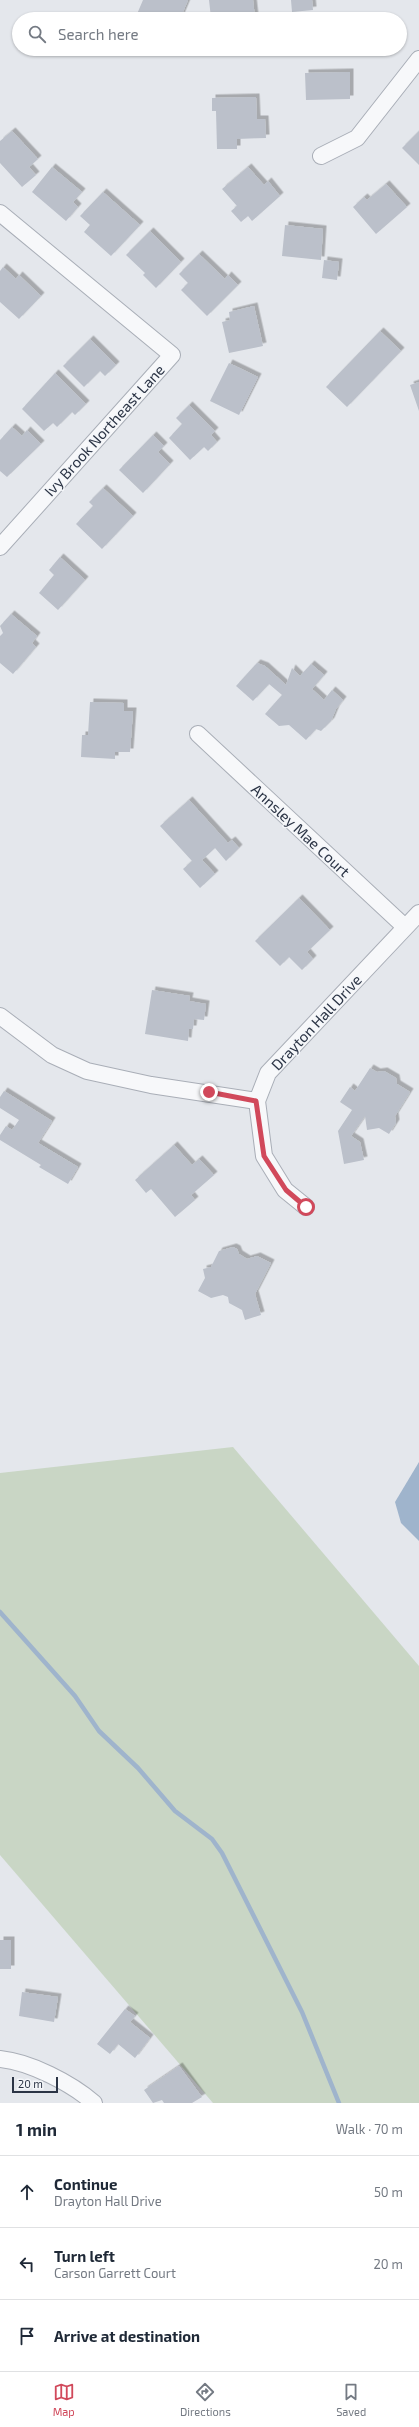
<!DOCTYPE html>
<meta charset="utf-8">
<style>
:root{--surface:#fff;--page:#f6f6f7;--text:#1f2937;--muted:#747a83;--line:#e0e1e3;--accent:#d1495b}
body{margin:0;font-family:"Exo 2",sans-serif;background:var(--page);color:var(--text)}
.scale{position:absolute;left:12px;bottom:10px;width:46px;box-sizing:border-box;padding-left:4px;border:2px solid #2b3445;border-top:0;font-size:11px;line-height:14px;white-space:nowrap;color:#2b3445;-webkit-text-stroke:3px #f4f6f9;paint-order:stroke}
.stop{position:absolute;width:12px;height:12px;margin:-9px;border:3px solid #d1495b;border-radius:50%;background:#fff}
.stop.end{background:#d1495b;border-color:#fff;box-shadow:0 1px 4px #0008}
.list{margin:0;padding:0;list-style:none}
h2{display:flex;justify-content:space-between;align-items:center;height:52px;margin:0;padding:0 16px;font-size:17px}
h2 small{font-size:13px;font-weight:400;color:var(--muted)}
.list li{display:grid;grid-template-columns:26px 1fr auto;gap:12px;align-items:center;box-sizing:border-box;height:72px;padding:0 16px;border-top:1px solid var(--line)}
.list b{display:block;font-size:15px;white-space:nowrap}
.list p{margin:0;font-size:13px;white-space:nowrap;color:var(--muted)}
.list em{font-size:13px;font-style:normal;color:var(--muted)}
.icon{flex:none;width:22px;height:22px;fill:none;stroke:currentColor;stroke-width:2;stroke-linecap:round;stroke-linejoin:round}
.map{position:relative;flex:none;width:419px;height:2103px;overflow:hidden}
.search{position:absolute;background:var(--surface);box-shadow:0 1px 3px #0004;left:12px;right:12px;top:12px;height:44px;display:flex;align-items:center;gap:10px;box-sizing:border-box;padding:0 14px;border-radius:22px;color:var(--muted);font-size:15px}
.sheet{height:268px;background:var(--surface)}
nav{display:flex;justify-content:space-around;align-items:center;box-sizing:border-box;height:56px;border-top:1px solid var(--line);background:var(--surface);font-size:11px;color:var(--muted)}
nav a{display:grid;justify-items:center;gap:2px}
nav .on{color:var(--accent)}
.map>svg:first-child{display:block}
</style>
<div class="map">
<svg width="419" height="2103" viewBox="0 0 419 2103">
<defs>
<filter id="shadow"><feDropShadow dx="3.5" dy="-3.5" stdDeviation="0" flood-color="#0004"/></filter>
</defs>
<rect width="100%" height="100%" fill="#e4e7ec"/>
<path fill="#c9d6c5" d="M233,1447L419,1666V2103H213L0,1855V1473Z"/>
<path fill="#9fb4cc" d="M419,1462V1541L401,1523L395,1502Z"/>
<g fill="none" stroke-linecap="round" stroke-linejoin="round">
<path stroke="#9fb4cc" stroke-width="4.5" d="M0,1612L75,1696L99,1731L138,1768L175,1811L212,1839L222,1853L302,2012L339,2103"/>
</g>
<path fill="#bbc0ca" filter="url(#shadow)" d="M143,0H188L180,19H150L137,14Z
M209,0H253L255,18L234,19V16L211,18Z
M291,0H312L313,10L292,12Z
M350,72V99L306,100L305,73Z
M256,97L257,119H265L266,138L237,139V149H217L216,111H212V98Z
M12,131L38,159L29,167L36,175L22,187L0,163V141Z
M419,131V165L402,148Z
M52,167L82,192L73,202L78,207L66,221L32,192Z
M248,167L264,185L268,181L280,196L252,221L248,216L241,222L231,211L237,206L222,189Z
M386,184L407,207L376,234L353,207L364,197L367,200Z
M103,192L140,225L111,256L84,232L90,225L80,216Z
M285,225L323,229L321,260L282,256Z
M150,231L181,262L156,288L143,275L145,273L126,255Z
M199,254L225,279L228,275L238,285L207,316L181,290L188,283L179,274Z
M324,260L339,262L337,280L322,278Z
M3,267L16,279L19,275L41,296L19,319L0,302V271Z
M254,306L263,346L229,353L222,322L230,320L229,312Z
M380,331L401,351L347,407L326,387Z
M90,339L116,365L105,376L100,371L84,387L63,366Z
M229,363L258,377L239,415L210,401Z
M55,373L86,404L75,415L72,412L57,427L53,423L44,431L22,409Z
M419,382V411L410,385Z
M189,405L215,431L211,435L217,442L208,451L204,447L190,460L169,438L182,424L176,418Z
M12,427L22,436L27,430L41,444L7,477L0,471V440Z
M153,435L164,446L158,452L170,464L143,493L119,470Z
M103,488L133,516L102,549L76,524L93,506L89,502Z
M60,557L85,580L58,610L39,593L54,575L49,570Z
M11,614L37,636L32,643L36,647L13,674L0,663V636L3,633L0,626Z
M257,663L265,666L286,685L292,668L300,676L311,664L324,675L312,689L324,700L332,690L343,700L336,709L331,721L321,731L316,729L306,740L289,725L279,726L265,714L282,695L269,684L253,701L236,686Z
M90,702L124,703V711H133L130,752H115V759L81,757L82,735H88Z
M189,800L228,843L232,840L239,848L226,861L215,848L202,860L215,874L200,888L183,869L192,861L160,826Z
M299,898L330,930L307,952L313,959L302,970L289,957L280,966L255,941Z
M152,990L190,996L189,1001L206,1004L204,1020L194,1019L193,1029H189L188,1041L145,1034Z
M370,1068L377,1072L384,1071L396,1078L397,1084L410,1092L395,1116L396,1123L389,1134L379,1128L367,1130L365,1116L351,1136L360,1142L364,1160L344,1164L338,1131L352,1110L340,1102L350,1087L355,1091Z
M4,1091L52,1121L38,1143L78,1167L68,1184L39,1167L41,1165L0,1140V1135L6,1126L12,1130L19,1120L0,1108V1097Z
M174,1145L192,1165L199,1159L214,1175L191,1195L195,1200L175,1217L151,1189L146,1193L135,1180Z
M233,1247L237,1249L239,1254L247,1259L257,1256L271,1263L255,1294L261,1315L245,1320L242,1310L229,1303L228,1297L223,1295L211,1298L198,1291L205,1278L203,1269L211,1267L219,1251Z
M0,1940H11V1969H0Z
M22,1992L58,1997L54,2022L19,2016Z
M125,2009L135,2016L130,2022L150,2038L135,2058L118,2044L110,2054L97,2044Z
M179,2066L202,2097L192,2103H164L162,2100L153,2103L144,2090Z"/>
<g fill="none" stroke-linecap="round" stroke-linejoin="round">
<defs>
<path id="minor" d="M321,156L357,138L419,59
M0,213L172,355L0,547
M198,734L405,927
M0,1016L52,1055L87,1071L151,1085L257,1101
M306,1207L285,1190L264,1156L257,1101L268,1073L419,913
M0,2059C30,2062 71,2083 94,2103"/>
</defs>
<use href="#minor" stroke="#a9aeb7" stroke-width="18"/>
<use href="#minor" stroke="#f7f8fa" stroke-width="16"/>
</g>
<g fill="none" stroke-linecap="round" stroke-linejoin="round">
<path stroke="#d1495b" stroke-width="5" d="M209,1092L256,1101L264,1156L286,1190L306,1207"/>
</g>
<g text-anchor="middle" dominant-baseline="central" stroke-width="3" stroke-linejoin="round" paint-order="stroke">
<g font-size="15" fill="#2b3445" stroke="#f4f6f9">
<text transform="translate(104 430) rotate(-48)">Ivy Brook Northeast Lane</text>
<text transform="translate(301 830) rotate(43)">Annsley Mae Court</text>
<text transform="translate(316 1022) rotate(-47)">Drayton Hall Drive</text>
</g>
</g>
</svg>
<div class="scale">20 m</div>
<div class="stop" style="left:306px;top:1207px"></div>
<div class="stop end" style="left:209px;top:1092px"></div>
<div class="search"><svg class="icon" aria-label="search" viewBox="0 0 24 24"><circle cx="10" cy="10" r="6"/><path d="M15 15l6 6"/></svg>Search here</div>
</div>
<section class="sheet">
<h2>1 min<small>Walk · 70 m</small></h2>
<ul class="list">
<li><svg class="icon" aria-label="ahead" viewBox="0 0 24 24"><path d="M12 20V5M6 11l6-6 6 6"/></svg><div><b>Continue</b><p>Drayton Hall Drive</p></div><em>50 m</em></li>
<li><svg class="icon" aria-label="left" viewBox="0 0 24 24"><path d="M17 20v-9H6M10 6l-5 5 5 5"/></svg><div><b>Turn left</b><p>Carson Garrett Court</p></div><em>20 m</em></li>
<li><svg class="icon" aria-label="arrive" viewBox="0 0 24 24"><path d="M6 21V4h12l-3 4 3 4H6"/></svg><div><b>Arrive at destination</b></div></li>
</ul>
</section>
<nav>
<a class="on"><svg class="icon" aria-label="map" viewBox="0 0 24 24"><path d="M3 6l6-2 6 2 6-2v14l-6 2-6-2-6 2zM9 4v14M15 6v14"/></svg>Map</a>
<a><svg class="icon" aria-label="directions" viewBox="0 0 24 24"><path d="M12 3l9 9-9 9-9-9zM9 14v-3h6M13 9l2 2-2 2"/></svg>Directions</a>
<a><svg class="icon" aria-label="saved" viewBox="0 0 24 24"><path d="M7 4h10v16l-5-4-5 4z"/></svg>Saved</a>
</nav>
